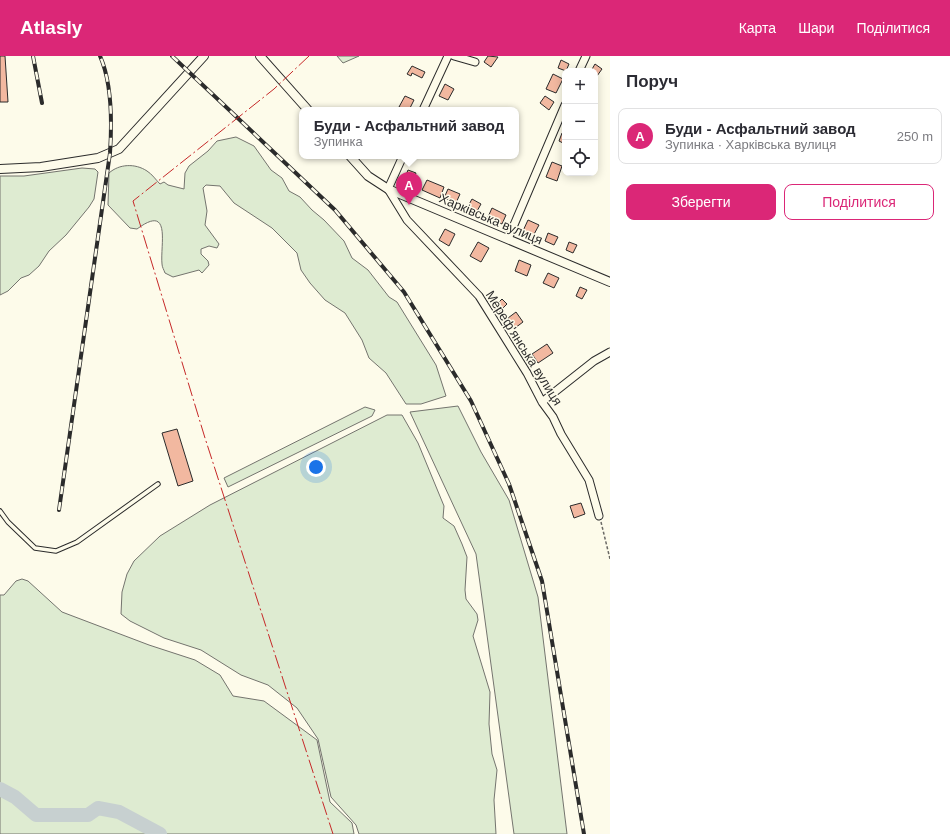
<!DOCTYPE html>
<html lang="uk">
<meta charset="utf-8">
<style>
:root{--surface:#fff;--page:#f2f2f3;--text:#2b2b33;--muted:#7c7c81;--line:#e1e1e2;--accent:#db2777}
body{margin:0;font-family:Helvetica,sans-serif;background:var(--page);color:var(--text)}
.controls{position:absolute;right:12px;top:12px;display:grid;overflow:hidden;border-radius:8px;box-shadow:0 2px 10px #0003}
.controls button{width:36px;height:36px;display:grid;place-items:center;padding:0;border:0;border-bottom:1px solid var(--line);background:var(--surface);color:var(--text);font:20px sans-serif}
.you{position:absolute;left:316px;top:411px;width:14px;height:14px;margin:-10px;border:3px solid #fff;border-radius:50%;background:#1a73e8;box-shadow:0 0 0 6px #1a73e833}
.badge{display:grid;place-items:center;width:26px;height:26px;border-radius:50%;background:var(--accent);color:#fff;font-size:13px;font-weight:700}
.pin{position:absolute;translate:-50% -33px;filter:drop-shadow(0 1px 2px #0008)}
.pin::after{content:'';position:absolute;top:21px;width:14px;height:12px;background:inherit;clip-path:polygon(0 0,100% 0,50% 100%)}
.popup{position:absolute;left:299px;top:51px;width:220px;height:52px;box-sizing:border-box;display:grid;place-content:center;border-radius:8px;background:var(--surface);filter:drop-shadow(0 1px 3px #0005);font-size:13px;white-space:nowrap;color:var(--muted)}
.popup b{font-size:15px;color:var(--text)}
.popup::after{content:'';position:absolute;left:50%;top:100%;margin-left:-8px;border:8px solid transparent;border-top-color:var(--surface)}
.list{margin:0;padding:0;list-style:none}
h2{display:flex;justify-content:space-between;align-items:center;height:52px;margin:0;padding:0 16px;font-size:17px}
h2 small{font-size:13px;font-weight:400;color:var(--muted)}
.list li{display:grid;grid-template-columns:26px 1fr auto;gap:12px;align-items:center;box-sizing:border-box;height:56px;margin:0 8px 8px;padding:0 8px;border:1px solid var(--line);border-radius:8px}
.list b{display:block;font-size:15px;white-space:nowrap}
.list p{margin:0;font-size:13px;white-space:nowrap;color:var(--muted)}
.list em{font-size:13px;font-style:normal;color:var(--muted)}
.actions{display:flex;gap:8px;padding:12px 16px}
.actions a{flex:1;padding:9px 0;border:1px solid var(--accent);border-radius:8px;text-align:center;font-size:14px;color:var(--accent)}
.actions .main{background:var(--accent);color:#fff}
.icon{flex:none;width:22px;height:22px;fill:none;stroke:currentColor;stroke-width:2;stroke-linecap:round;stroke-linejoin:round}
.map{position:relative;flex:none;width:610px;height:778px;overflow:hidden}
header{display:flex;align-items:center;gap:24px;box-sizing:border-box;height:56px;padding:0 20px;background:var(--accent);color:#fff}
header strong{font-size:19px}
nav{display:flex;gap:22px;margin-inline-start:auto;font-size:14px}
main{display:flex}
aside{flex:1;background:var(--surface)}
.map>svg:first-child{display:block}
</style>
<header>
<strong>Atlasly</strong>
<nav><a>Карта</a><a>Шари</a><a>Поділитися</a></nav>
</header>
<main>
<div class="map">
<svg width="610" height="778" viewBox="0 0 610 778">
<rect width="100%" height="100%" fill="#fdfbea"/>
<path fill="#deebd1" stroke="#74746e" d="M337,0H359L343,7Z
M236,81L254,90L271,114L282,122L289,135L300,141L312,154L324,164L344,185L352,202L368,214L389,241L397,246L436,309L446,340L421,348H406L386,317L369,302L362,284L345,257L325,244L310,227L301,214L297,197L272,172L234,147L220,130L206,129L203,132L207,155L205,169L219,188L217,192L209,190L201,193V198L208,205L209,209L202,217L199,214L173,221L165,217C164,214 162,211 162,208C160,189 172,147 137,173L130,172L108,149L109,117C119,108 135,107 147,115C152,118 156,124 160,128L164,126L168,129L184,133L185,117L189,110L208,95L217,85Z
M82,112L95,113L98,116L94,143L89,151L66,179L49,195L39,210L29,219L21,222L8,235L0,239V120H24Z
M458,350L481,396L509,444L538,541L567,778H514L476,498L410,356Z
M365,351L375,354L372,360L228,431L224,422Z
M387,359H402L418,387L444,450L443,462L454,470L462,488L467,501L465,534L466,543L477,558L478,564L473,580L490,636L489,668L492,698L497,714L494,744L496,778H359L356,769L331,741L318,683L297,652L268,629L241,619L201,594L164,582L130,565L121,558L122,536L127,518L134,505L160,480L210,449Z
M22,523L28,525L62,556L149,589L195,604L220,619L233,640L264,645L317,684L330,746L352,767L354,778H0V539H4L16,525Z"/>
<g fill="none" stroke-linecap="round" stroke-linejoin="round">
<path stroke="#c7d0d0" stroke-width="14" d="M0,733L15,741L36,759H88L98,752L119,756L160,778"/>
</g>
<path fill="#f2b8a0" stroke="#2b2b2b" d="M0,0H5L8,46H0Z
M488,0L498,1L491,11L484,6Z
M561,4L569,8L566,15L558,12Z
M595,8L602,13L597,20L595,19V15H591Z
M412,10L425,16L422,22L412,17L411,20L407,18Z
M553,18L563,23L556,37L546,33Z
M445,28L454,33L448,44L439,40Z
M405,40L414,44L409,54L399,51Z
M545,40L554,46L549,54L540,47Z
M562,77L565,78V88L559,85Z
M552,106L562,110L557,125L546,121Z
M408,114L416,117L411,130L403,127Z
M427,124L444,131L440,142L422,134Z
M448,133L460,138L456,147L444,142Z
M472,143L481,148L476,157L467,152Z
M492,152L506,159L502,168L488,161Z
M528,164L539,169L532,182L522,177Z
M445,173L455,178L449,190L439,184Z
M548,177L558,181L554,189L545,185Z
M478,186L489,192L481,206L470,200Z
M569,186L577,189L573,197L566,194Z
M519,204L531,209L527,220L515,215Z
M548,217L559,222L554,232L543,227Z
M580,231L587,234L582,243L576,240Z
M502,243L507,248L498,257L493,252Z
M516,256L523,266L515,272L508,262Z
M547,288L553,297L538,307L532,298Z
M177,373L193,425L178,430L162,377Z
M581,447L585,458L574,462L570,450Z"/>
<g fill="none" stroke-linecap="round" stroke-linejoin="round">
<defs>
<path id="service" d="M0,455L8,466L35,492L56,495L77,486L158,428"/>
<path id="minor" d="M454,0L475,6
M579,15L586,0
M423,54L448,0
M403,100L388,133L407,164L479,240L527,317L542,346L553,361L561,378L589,424L599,460
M508,183L565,49
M542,346L594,305L610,296"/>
<path id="tertiary" d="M260,0L308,54
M350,100L368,120L388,133L610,226
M0,113L41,111L98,102L119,93L204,0"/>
</defs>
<use href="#service" stroke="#2b2b2b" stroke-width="5.5"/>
<use href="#minor" stroke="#2b2b2b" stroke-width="9"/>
<use href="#tertiary" stroke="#2b2b2b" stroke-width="10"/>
<path stroke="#6a6964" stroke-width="1.5" stroke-dasharray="3 2" stroke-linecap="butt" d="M601,466L610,503"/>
<use href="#service" stroke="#fdfbea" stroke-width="3.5"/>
<use href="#minor" stroke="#fdfbea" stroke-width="7"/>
<use href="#tertiary" stroke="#fdfbea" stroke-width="8"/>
<defs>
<path id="rail" d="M33,0L42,47
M172,0L335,154L404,236L471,345L509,428L542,525L584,778
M59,454L110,97C112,67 112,27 100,0"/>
</defs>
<use href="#rail" stroke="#2b2b2b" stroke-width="4"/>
<use href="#rail" stroke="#fdfbea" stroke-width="2.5" stroke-dasharray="8" stroke-linecap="butt"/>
<path stroke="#c62828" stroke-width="1" stroke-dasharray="14 3 2 3" stroke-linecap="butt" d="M309,0L274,33L133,145L205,382L333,778"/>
</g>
<g text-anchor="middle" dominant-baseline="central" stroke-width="3" stroke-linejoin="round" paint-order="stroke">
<g font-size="13" fill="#2b2b2b" stroke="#fdfbea">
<text transform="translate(491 163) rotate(23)">Харківська вулиця</text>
<text transform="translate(524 292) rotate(58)">Мереф'янська вулиця</text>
</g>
</g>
</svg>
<div class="controls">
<button>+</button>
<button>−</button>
<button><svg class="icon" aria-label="locate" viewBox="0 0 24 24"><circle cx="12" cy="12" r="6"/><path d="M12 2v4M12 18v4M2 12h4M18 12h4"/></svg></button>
</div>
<div class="you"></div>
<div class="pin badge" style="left:409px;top:149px">A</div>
<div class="popup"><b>Буди - Асфальтний завод</b>Зупинка</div>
</div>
<aside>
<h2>Поруч<small></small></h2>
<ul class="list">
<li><span class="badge">A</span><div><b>Буди - Асфальтний завод</b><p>Зупинка · Харківська вулиця</p></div><em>250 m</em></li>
</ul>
<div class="actions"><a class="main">Зберегти</a><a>Поділитися</a></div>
</aside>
</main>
